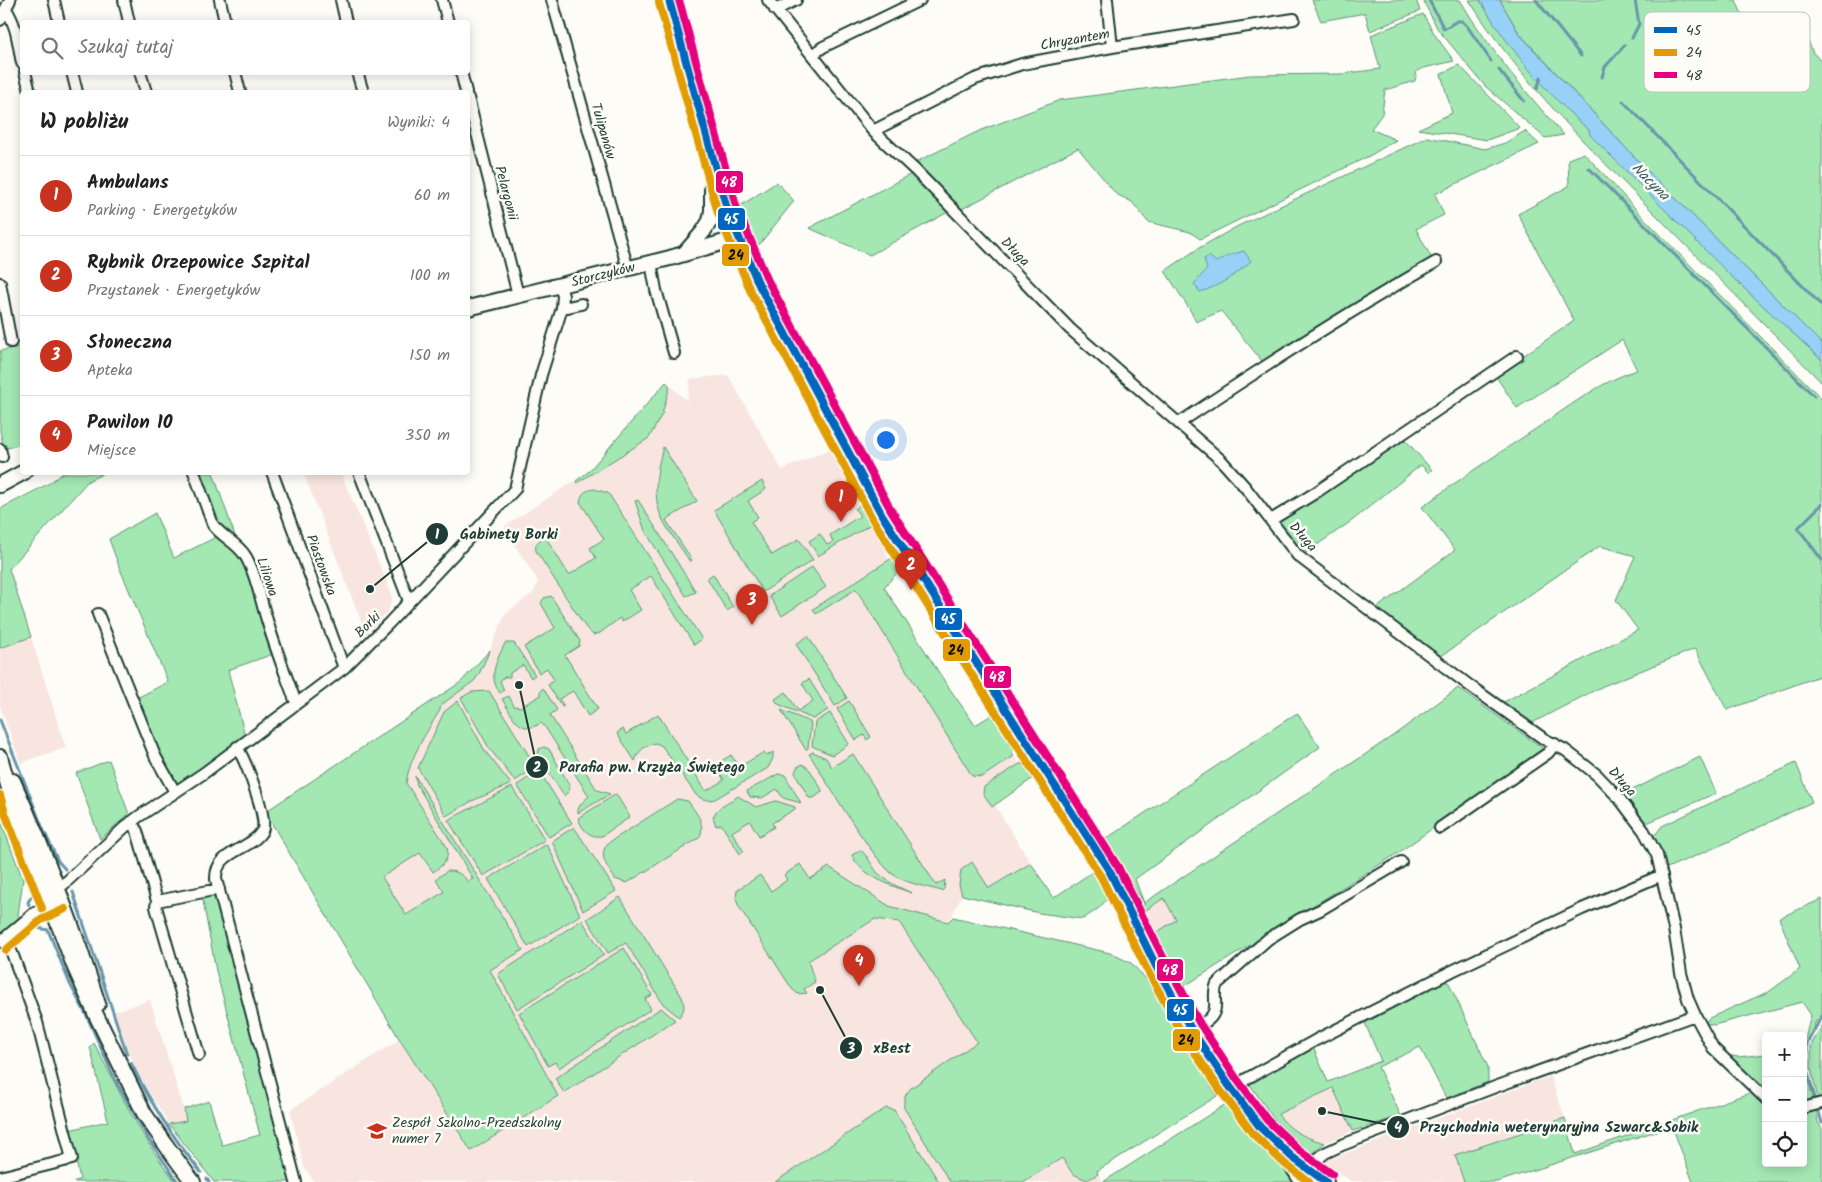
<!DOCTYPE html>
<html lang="pl">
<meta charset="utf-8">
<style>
:root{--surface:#fff;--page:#f2f2f2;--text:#222;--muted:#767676;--line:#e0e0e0;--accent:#c8321e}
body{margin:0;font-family:Kalam,sans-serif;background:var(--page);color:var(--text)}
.controls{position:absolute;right:15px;bottom:15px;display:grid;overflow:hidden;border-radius:5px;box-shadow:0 2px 12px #0003}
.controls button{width:45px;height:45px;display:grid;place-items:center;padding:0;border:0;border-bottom:1px solid var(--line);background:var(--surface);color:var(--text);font:25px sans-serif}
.you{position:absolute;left:885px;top:439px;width:18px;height:18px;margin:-12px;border:4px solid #fff;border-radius:50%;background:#1a73e8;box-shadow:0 0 0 8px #1a73e833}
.badge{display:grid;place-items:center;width:32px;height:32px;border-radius:50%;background:var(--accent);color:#fff;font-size:16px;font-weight:700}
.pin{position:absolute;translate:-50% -41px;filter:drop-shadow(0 1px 2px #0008)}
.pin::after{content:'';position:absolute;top:26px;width:18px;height:15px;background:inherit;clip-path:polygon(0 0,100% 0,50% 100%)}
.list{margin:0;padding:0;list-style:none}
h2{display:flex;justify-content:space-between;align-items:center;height:65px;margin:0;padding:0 20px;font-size:21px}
h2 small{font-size:16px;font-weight:400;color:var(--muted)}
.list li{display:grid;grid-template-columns:32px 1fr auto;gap:15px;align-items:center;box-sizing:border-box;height:80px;padding:0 20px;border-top:1px solid var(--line)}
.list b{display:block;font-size:19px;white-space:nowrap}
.list p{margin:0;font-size:16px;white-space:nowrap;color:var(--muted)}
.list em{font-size:16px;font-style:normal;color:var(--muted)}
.icon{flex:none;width:28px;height:28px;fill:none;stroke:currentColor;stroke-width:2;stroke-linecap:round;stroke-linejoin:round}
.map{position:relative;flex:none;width:1822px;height:1182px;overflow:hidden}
.search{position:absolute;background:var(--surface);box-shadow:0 2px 12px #0003;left:20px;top:20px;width:450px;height:55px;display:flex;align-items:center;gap:12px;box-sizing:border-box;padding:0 18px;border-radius:5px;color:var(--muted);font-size:19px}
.panel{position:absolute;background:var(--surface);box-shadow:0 2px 12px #0003;left:20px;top:90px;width:450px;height:385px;border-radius:5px}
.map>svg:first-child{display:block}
</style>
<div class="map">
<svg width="1822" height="1182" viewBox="0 0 1822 1182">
<rect width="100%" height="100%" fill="#fdfcf7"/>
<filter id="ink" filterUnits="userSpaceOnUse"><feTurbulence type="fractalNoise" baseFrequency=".02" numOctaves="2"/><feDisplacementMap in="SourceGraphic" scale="10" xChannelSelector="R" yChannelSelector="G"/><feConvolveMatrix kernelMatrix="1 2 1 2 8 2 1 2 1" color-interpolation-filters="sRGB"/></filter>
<g filter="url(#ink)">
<path fill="#f8e5e0" d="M728,375L782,470L826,451L832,450L839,456L861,493L884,542L882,543L893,568L885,587L945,682L975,725L997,712L1015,740L1016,747L1012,752L1020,766L1032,768L1037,776L994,804L1053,898L1039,913L962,895L949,922L1103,1182H314L304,1167L290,1110L400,1039L265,812L461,682L490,650L505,614L534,592L538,581L505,530V526L588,472L666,382L687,401L690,379Z
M307,473H341L391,592L392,600L388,611L366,634L304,474Z
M31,637L66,748L34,758L21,764L0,706V648Z
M1164,898L1177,921L1154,934L1143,912Z
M150,1000L184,1109L187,1121L169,1124L137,1072L113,1012Z
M1550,1076L1565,1118L1455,1155L1464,1182L1351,1181L1323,1162Z
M1333,1088L1353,1131L1325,1143L1300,1135L1287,1125L1278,1114Z"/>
<path fill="#a3e7b3" stroke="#619274" d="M1312,0H1416L1420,11L1370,31L1365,13L1321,21Z
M1423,0H1460C1489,49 1526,93 1564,135L1545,138L1485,86L1437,28Z
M1469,0H1480C1507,46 1549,96 1589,130L1590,135L1732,277L1822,360V383C1767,326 1710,270 1654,213C1587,145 1521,82 1469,0Z
M1500,0H1736L1749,32L1798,16L1813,53L1822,61V344L1639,162L1519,33Z
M1423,14L1435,35L1454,61L1424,68L1417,71L1415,81L1385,90L1382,114L1371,129L1396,140L1371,155L1200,239L1190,232L1148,222L1132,202L1116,194L1078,148L958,211L914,163L979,131L1060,100L1250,75L1341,74L1380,69L1371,35Z
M1459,65L1520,128L1487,140L1418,129L1452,113L1441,74Z
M1525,131L1539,144L1435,194L1444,215L1416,229L1432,259L1262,361L1221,311L1196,322L1190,310L1165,271L1199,248L1238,226L1427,137L1485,149L1505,143Z
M1584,153L1643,217L1822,399V675L1727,710L1695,649L1603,686L1532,723L1500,704L1638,630L1616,600L1635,556L1600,546L1440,657L1374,610L1455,550L1422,507C1458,480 1496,455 1534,430C1566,409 1599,382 1637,370L1622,340L1517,408L1495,375L1574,321L1518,214L1569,186L1568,159Z
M911,174L948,212L870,255L809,228Z
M777,182L794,201L755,250L740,206Z
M22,346V444L4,449L0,431V351Z
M666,382L670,386L662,414L649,438L577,483L576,481L588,472Z
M1402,436L1432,470L1429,473L1421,465L1353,520L1304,554L1279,523L1283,518Z
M663,447L697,501L666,520L692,560L690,562C681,547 668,532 661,516C652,495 657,468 663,447Z
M63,473H104L88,481L9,569L31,637L0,648V509L48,484Z
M190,473H213L276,653L228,670L245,736L204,768L176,787L159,757L135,699L168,682L120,569L109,539L155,513L174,558L214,538Z
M762,481L766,489L748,501L758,517L751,522L772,555L799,539L813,560L763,592L714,510Z
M594,489L608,493L612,499L702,639L694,645L651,576L629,590L641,610L622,622L620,618L600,633L593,635L586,628L536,551C534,543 539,541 545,536L569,575L596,558L590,548L604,539L580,502C582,492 585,491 594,489Z
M638,500L696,592L686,596L645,531L635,501Z
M861,504H866L876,521L818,556L809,541L820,534L827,545L833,542L830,535L860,516L855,509Z
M892,558L899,571L884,587L945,682L975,725L997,712C1003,723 1021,741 1012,752L1014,756L982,777L972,776L856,589L816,614L813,609Z
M812,567L826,587L782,616L769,596Z
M713,574L733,607L727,611L707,578Z
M551,596L580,641L579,646L565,655L598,709L588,716L573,691L559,699L564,706L562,707L548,685L554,680L547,668L539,673L524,647L555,628L541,603L544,598Z
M808,636L847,698L835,706L796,644Z
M505,643H514L535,675L531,678L523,665L510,673V677H504L500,681L504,690L500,693C487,676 497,661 505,643Z
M490,650L479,674L474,681L441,705L440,710C427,732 410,756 406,783L447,847C450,860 442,866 433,872L420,853L382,877L406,915L444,892L436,879L447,871C457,871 463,874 468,882L473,879L417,785L415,776L523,950L490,970L558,1096L471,1151L400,1040L265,812L461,682Z
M809,679L828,710L813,719L778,704L775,699L786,692L798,711L813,701L802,683Z
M543,688L557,710L550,715L597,790L610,794L578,813C577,806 584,801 589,796L545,727L541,723C520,737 512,715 502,699L509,696L514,706L520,707L540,696V691Z
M1458,688L1544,749L1398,853L1183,987L1154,934L1176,920L1164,898L1143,912L1144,903L1104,840L1297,713L1320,747L1135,879L1144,903L1394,735Z
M489,691L536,767L515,781L489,748L461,698L471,692Z
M458,701L485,751L511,784L472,801L446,816L418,768L444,712Z
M849,701L871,737L867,740L864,735L856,740L837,709Z
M781,710L810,722L811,724L808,748L806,750Z
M830,713L849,744L832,755L812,746L815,722Z
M658,714L706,791L724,780L715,765L731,755L739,767L764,752L766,756L773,752V758L768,768L715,799C707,801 703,800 696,795L662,746L656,743C645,745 639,750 635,761L617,733L623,729L626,734Z
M544,747L549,749L570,786L569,791L564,796L538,756L539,749Z
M813,752L826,758L832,767L853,754L936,885L945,880L944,889L942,891C927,887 910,884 897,877C876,867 825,778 809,754Z
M1700,757L1716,793L1647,823L1622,795Z
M109,760L129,814L100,839L76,773Z
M1021,763L1022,765C1031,762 1034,767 1039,774L992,807L983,793L984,787Z
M1796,763L1812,802L1726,843L1667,868L1654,836L1662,826Z
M803,764L810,770L822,790V792L814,798H809L795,773L797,767Z
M539,771L572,823L549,837L517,785Z
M778,774L785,775L801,803L783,798L777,789L762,798L750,797L747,791Z
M512,787L545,840L483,876L448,820Z
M616,794L630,817L602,836C589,838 582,829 578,818Z
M738,796L756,807L776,801L795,807V809L772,823L774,827L759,836L750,821L732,832L744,852L740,854L721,824L716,826L713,817L717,810Z
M677,799L688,801C696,813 707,824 699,838L627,883L615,879C608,867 597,856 608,843Z
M0,819L23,880L18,915L20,918L0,934Z
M574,827L616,891L583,911L552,841Z
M547,844L580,915L528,947L488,879Z
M860,850C868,855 871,865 877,872C887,882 900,888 912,893C894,887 859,875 852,855Z
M972,862L989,888L1031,863L1053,898L1094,871H1097L1106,887L1108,898L1099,908L1083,919L1039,913L962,895L959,885L961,870Z
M800,864L810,879L829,867L889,906L948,922L953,917L1110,953L1131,963L1146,979L1217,1096L1097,1171L1098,1174L1087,1180L1073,1174L1062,1158L1023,1182H950L904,1108C903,1099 905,1095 911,1088L977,1042L899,922L875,919L808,961L815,982L804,989L807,993L798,994L792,989L738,905L736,898L737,890L760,875L771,891L787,880L784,875Z
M211,895L217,901L291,1182H214L169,1124L186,1121L184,1109L209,1101L222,1145L260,1135L216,971L202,896Z
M620,897L682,997C685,1006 685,1010 679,1017L663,1004L626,943L608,953L587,919Z
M1822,899V1020L1816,1021C1799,1057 1804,1064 1814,1101L1803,1104V1086L1806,1085C1799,1062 1805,1037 1811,1015L1802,1002L1714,1025L1705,1023L1709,1018L1770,991L1800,969L1779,918Z
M582,920L604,955L517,1009L498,974Z
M624,948L652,995L645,999L651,1009L559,1068L555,1062L548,1066L519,1013Z
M1444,981L1449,983L1488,1067V1082L1446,1098L1420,1047L1378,1067L1401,1116L1353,1131L1333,1088L1278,1114C1291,1132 1304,1137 1325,1143L1311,1154L1274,1119L1248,1082L1313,1047L1328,1082L1381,1061L1365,1023Z
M661,1008L675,1020L564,1093L555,1078Z
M1822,1026V1098L1818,1099L1811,1069V1045Z
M94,1043C119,1091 142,1140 176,1182H74L80,1179L69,1130L108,1121L90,1047Z
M1766,1054V1089H1760L1727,1055L1738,1057Z
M1242,1089L1278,1131L1309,1158L1303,1159L1271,1130L1240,1090Z
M1752,1092L1766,1104V1163H1803V1113L1816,1108L1818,1122L1822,1129V1182H1693L1672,1126L1497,1182H1464L1455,1155L1565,1118L1575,1154Z
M1226,1104L1257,1142L1290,1175L1293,1182H1103Z
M886,1108L894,1110L939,1182H775Z"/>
<path fill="#98d1f8" stroke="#6896aa" d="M1480,0H1500L1519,34L1639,162L1822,344V360L1732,277L1590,135L1589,130C1547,94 1508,48 1480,0Z
M1244,251L1251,261C1236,275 1220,286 1200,292L1194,284L1207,269L1204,259L1209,256L1216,262L1230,255Z"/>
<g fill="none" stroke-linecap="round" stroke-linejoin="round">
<path stroke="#6896aa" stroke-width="3" d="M1429,0L1444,29L1457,21H1462L1467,26L1491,61
M1536,0L1581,56
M1632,38L1639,24L1635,0
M1499,70L1524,101
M1602,77L1605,67L1625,45
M1537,89L1541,77
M1623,101L1822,306
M1589,168L1814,396
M1822,504L1798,528L1822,560
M0,720L43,829L58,861L65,869
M0,793L35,891L28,902L29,905
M73,892L127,1054
M37,925L38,928L48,930L70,984L86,1014L115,1080L149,1140L178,1182
M1822,1016L1807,1043V1070L1822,1123
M131,1063C150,1102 173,1138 201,1172
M207,1179L209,1182"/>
<defs>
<path id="street" d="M54,0L59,22
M124,0L129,22
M220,0L225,22
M341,0L346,22
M442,0L448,22
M552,0L628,269
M768,0L873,131L915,170L1070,329L1221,460L1245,487L1298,556L1470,686L1544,739L1565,750L1582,763L1597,775L1619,798L1644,831L1657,855L1674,929L1681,973L1688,999L1695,1015L1713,1048L1766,1099
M1107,0L1112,47
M6,9C17,26 18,43 22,63
M775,10L796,0
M0,20L10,0
M812,55L823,47L920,0
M25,72L30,92
M72,72L77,92
M140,72L146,92
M235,72L240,92
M357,72L363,92
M461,72L466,92
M468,98L518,295
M873,131L975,79L1022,64L1112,47L1294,19
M651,263L656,290L674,353
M0,283L11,342
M563,305L568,307L581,304
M1179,423C1263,367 1348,312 1436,262
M0,449L2,457
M194,472L213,525C223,538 238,543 246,557C257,576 260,599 267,620C275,648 286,675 296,703
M272,472L344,668
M359,472L409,601
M1271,520L1315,493L1517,356
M98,614L155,756L175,792
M237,747C245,760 269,819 262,831C250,851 215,851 216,879L296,1182
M131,822L137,831L157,901L219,889
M1440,828L1548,753L1555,744
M51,891L64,884L125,827L138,817L204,773L344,668L390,622L515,489L541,375L562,308L563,296L560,285
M157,901L156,907L199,1055
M0,942L33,914L55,902
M1191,1029C1205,1023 1217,1018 1215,1001C1215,995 1214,990 1217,984L1268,939L1300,919L1320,910L1401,862
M1233,1092L1246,1079L1316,1040L1452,971L1582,909L1662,875
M1803,1108L1822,1103
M1281,1152L1300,1182
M0,1177L72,1159L37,1022L12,953L3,939
M1305,1182L1311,1172L1315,1161L1325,1153L1342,1145L1495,1087L1695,1015"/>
<path id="secondary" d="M669,0L727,209L759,285L882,515L924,583L1110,872L1155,964L1191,1029L1228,1084L1260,1127L1292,1157L1326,1182
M684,254L703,232L710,221L712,211V190L715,172
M468,308L670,258L738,238
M0,485L24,472
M0,757L16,813L75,968L96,1015L144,1113L168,1148L193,1182
M13,781C45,853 74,928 98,1004"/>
</defs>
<use href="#street" stroke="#1f3d34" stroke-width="14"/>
<use href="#secondary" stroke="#1f3d34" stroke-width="18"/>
<use href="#street" stroke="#fdfcf7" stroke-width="10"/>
<use href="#secondary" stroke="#fdfcf7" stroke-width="14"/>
<defs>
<path id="bus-1" d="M669,0L727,209L759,285L882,515L1110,872L1155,964L1191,1029L1228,1084L1260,1127L1292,1157L1326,1182"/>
<path id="bus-2" d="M659,3L718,213L750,290L873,520L1101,877L1146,968L1183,1035L1220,1090L1253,1134L1285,1164L1309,1182
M0,795L5,813L42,908
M6,950L41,920L65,909"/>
<path id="bus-3" d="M679,0L736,206L768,281L891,510L1118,867L1164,959L1200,1024L1236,1078L1267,1120L1298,1149L1332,1174"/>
</defs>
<use href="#bus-1" stroke="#fdfcf7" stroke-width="11"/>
<use href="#bus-2" stroke="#fdfcf7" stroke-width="11"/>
<use href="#bus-3" stroke="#fdfcf7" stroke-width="11"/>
<use href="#bus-1" stroke="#0065bd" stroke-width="8"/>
<use href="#bus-2" stroke="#e19c05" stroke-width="8"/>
<use href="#bus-3" stroke="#e5007d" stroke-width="8"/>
</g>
</g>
<defs>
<symbol id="school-bare" viewBox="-9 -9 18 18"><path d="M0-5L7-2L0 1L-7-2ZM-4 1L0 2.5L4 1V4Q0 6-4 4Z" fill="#c8321e" stroke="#fdfcf7" stroke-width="2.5" paint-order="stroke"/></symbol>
</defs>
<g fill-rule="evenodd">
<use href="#school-bare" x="363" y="1117" width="28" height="28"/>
</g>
<g text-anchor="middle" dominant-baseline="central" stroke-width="5" stroke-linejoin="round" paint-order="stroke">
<g font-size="14" fill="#1f3d34" stroke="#fdfcf7">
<text transform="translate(1075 40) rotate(-10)">Chryzantem</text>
<text transform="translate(603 131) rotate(74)">Tulipanów</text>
<text transform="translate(506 193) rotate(75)">Pelargonii</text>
<text transform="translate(1015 252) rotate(46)">Długa</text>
<text transform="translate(603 275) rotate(-14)">Storczyków</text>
<text transform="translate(1303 537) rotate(49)">Długa</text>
<text transform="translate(321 565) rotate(70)">Piastowska</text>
<text transform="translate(267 577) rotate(71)">Liliowa</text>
<text transform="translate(368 625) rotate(-45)">Borki</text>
<text transform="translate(1622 782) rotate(48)">Długa</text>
</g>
<g font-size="14" fill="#1f3d34" stroke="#fdfcf7" text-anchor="start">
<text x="392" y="1123">Zespół Szkolno-Przedszkolny<tspan x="392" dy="16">numer 7</tspan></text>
</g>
<g font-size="15" font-style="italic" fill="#3d6265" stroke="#fdfcf7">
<text transform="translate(1650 182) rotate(45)">Nacyna</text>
</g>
</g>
<rect x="1644" y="12" width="166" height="80" rx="8" fill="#fdfcf7" stroke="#bac3bc" stroke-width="1"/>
<rect x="1654" y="27" width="23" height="6" fill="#0065bd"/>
<rect x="1654" y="49" width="23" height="7" fill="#e19c05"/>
<rect x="1654" y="72" width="23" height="6" fill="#e5007d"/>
<g font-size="14" fill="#1f3d34">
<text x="1686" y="35">45</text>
<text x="1686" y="57">24</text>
<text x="1686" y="80">48</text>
</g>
<path fill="none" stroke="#1f3d34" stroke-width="2" d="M370 589L437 534M519 685L537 767M820 990L851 1048M1322 1111L1398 1127"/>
<g fill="#1f3d34" stroke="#fdfcf7" stroke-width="2">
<circle cx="370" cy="589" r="5"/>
<circle cx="519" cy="685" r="5"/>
<circle cx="820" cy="990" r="5"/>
<circle cx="1322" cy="1111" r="5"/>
<circle cx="437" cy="534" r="12"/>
<circle cx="537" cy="767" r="12"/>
<circle cx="851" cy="1048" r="12"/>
<circle cx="1398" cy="1127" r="12"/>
</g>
<g font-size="15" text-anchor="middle" font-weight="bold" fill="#fff">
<text x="437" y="539">1</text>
<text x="537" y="772">2</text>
<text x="851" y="1053">3</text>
<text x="1398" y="1132">4</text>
</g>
<g font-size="15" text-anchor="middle" font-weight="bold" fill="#1f3d34" stroke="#fdfcf7" stroke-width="5" stroke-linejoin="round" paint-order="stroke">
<text x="509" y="539">Gabinety Borki</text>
<text x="652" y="772">Parafia pw. Krzyża Świętego</text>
<text x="892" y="1053">xBest</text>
<text x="1559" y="1132">Przychodnia weterynaryjna Szwarc&amp;Sobik</text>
</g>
<g stroke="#fdfcf7" stroke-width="2">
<rect x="715" y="170" width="29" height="24" rx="5" fill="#e5007d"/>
<rect x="717" y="207" width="29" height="24" rx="5" fill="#0065bd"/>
<rect x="721" y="243" width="29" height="24" rx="5" fill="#e19c05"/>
<rect x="934" y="607" width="29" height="24" rx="5" fill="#0065bd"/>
<rect x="942" y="638" width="29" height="24" rx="5" fill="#e19c05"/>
<rect x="983" y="665" width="29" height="24" rx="5" fill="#e5007d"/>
<rect x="1156" y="958" width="28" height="24" rx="5" fill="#e5007d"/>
<rect x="1166" y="998" width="29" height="24" rx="5" fill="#0065bd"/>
<rect x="1172" y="1028" width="29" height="24" rx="5" fill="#e19c05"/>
</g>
<g font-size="14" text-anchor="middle" font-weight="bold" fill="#fff">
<text x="729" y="187">48</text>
<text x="731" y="224">45</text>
<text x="948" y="624">45</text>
<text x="997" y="682">48</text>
<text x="1170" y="975">48</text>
<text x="1180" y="1015">45</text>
</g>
<g font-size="14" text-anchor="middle" font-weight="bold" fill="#111">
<text x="736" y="260">24</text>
<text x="956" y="655">24</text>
<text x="1186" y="1045">24</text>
</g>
</svg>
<div class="controls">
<button>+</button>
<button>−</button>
<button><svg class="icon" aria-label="locate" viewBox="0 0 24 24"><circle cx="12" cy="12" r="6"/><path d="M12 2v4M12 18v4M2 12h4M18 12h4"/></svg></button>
</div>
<div class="you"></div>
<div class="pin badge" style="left:841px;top:522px">1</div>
<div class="pin badge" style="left:911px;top:590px">2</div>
<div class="pin badge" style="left:752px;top:625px">3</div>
<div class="pin badge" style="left:859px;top:986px">4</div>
<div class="search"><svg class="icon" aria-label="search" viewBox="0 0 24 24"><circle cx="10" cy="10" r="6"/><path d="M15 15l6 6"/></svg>Szukaj tutaj</div>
<section class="panel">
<h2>W pobliżu<small>Wyniki: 4</small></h2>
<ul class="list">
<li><span class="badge">1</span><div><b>Ambulans</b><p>Parking · Energetyków</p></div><em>60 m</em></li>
<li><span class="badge">2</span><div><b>Rybnik Orzepowice Szpital</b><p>Przystanek · Energetyków</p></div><em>100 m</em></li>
<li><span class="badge">3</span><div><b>Słoneczna</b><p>Apteka</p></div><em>150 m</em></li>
<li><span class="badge">4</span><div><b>Pawilon 10</b><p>Miejsce</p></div><em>350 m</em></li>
</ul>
</section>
</div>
